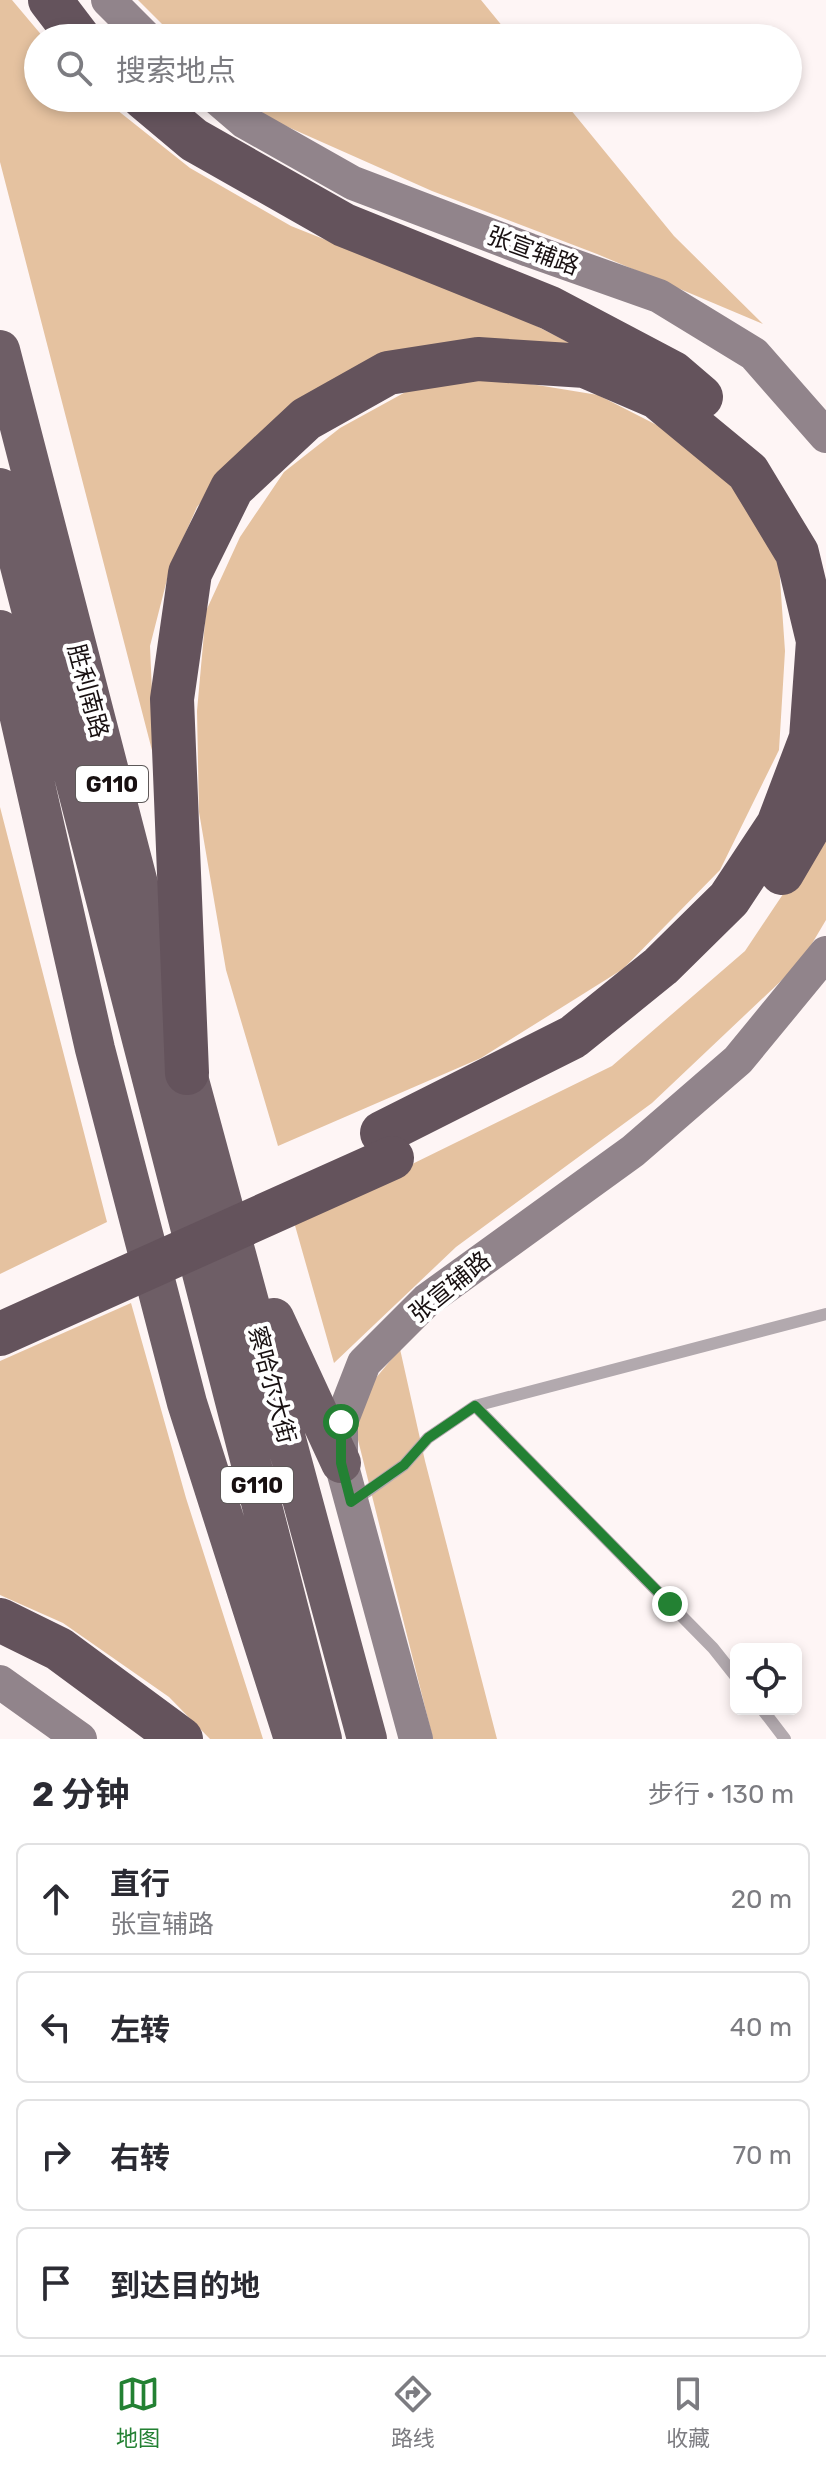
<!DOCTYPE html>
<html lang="zh">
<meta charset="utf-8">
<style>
:root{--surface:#fff;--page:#f7f7f7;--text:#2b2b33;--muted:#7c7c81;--line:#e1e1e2;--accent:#238133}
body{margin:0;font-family:Rubik,"Noto Sans SC",sans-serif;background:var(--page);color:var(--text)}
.controls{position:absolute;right:24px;bottom:24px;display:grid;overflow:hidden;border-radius:12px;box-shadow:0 4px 12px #0003}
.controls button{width:72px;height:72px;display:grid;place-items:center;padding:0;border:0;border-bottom:2px solid var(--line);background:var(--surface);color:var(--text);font:40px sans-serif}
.stop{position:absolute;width:24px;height:24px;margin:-18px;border:6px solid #238133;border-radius:50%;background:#fff}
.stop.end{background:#238133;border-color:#fff;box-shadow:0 2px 8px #0008}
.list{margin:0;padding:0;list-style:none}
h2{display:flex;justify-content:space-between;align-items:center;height:104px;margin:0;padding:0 32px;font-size:34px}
h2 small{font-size:26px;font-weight:400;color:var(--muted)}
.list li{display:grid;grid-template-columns:52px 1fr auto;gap:24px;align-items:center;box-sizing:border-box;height:112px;margin:0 16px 16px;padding:0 16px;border:2px solid var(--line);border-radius:12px}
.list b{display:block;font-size:30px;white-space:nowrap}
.list p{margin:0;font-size:26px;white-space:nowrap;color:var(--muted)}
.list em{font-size:26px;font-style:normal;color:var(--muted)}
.icon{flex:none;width:44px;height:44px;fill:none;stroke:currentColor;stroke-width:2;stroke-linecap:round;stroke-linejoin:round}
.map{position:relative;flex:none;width:826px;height:1739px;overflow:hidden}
.search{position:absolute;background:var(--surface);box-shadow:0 4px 12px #0003;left:24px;right:24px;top:24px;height:88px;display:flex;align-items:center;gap:20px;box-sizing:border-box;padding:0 28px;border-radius:44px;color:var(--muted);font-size:30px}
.sheet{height:616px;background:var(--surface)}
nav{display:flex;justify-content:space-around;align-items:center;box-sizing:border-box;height:112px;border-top:2px solid var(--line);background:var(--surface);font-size:22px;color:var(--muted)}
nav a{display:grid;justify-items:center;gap:4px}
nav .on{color:var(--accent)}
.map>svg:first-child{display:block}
</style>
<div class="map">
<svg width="826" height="1739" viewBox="0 0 826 1739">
<rect width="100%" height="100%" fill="#fef5f5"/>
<path fill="#e5c2a0" d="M0,0H12L44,38H38V98H102L190,168L291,226L519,317L601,359L514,348L251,442L197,507L170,568L150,646L155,762L0,162Z
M138,0H481L512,38H176Z
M245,98H561L674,236L763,324L597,254L432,191L270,119Z
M494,378L598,395L692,443L739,490L779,565L785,651L779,750L720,870L623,969L481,1058L278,1146L226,970L199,812L197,711L206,611L240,537L284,472L340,428L411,389Z
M0,807L107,1222L0,1274Z
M826,830V920L801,962L652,1103L456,1247L334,1363L294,1222L612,1066L745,951Z
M131,1303L186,1498L263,1739H210L169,1697L63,1623L0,1595V1361Z
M400,1349L425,1461L497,1739H433L354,1424L375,1379Z"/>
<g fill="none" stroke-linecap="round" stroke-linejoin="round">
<path stroke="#b2a9ae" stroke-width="12" d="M475,1406L826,1314
M355,1500L404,1465L428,1438L475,1406L713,1648L736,1677
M762,1709L785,1739"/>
<path stroke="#91848b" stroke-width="34" d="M108,0L146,38
M217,98L245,122L353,183L529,250L659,296L754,354L826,436
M0,1682L80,1739
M416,1739L341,1463V1422L364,1363L427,1300L633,1151L738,1060L826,953"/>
<path stroke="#6e5e66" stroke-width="40" d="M0,350L187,1073L367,1739
M0,488L322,1739
M0,630L95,1049L187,1403L294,1739
M274,1318L341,1463"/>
<path stroke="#64535c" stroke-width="44" d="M50,0L79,38
M144,98L194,140L344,225L550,308L673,373L701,397
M782,873L819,810L826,782
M187,1073L172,699L190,573L232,488L306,419L388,373L478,359L585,366L657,397L748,472L797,553L818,641L811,738L778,825L729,899L661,966L573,1037L382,1133
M0,1620L59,1649L181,1739"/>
<path stroke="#64535c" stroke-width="44" d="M0,1334L392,1158"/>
</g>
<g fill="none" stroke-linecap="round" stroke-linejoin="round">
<path stroke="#238133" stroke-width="10" d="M341,1422V1463L351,1502L404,1465L428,1438L475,1406L670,1604"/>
</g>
<g text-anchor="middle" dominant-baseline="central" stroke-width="8" stroke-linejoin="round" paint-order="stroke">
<g fill="#fff" stroke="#5d5858" stroke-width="2">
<rect x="76" y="766" width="72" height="36" rx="6"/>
<rect x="221" y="1467" width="72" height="36" rx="6"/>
</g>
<g font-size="22" font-weight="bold" fill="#181011">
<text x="112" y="784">G110</text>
<text x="257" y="1485">G110</text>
</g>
<g font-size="24" fill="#181011" stroke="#fff">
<text transform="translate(533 251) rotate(20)">张宣辅路</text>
<text transform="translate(88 691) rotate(75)">胜利南路</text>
<text transform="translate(450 1287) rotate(-39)">张宣辅路</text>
<text transform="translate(272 1385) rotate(75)">察哈尔大街</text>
</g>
</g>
</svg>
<div class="controls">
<button><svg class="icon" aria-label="locate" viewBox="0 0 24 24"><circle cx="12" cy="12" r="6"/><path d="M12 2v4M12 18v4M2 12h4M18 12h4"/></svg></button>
</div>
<div class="stop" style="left:341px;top:1422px"></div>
<div class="stop end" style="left:670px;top:1604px"></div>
<div class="search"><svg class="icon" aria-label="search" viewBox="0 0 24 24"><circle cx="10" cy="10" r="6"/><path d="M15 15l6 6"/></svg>搜索地点</div>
</div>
<section class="sheet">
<h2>2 分钟<small>步行 · 130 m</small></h2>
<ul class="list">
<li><svg class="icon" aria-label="ahead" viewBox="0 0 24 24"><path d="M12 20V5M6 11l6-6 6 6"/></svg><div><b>直行</b><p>张宣辅路</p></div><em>20 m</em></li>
<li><svg class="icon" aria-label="left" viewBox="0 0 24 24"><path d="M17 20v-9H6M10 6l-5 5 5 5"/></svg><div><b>左转</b></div><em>40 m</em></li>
<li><svg class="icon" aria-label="right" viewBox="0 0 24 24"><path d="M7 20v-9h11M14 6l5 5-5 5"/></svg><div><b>右转</b></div><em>70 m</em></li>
<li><svg class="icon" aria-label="arrive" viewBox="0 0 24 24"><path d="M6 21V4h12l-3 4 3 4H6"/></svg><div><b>到达目的地</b></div></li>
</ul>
</section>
<nav>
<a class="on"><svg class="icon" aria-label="map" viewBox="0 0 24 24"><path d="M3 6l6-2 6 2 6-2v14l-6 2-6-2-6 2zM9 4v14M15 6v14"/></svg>地图</a>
<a><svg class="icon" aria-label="directions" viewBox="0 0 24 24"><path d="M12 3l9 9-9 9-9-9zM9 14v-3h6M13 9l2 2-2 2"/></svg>路线</a>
<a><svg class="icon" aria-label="saved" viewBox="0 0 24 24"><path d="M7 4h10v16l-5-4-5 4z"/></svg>收藏</a>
</nav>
